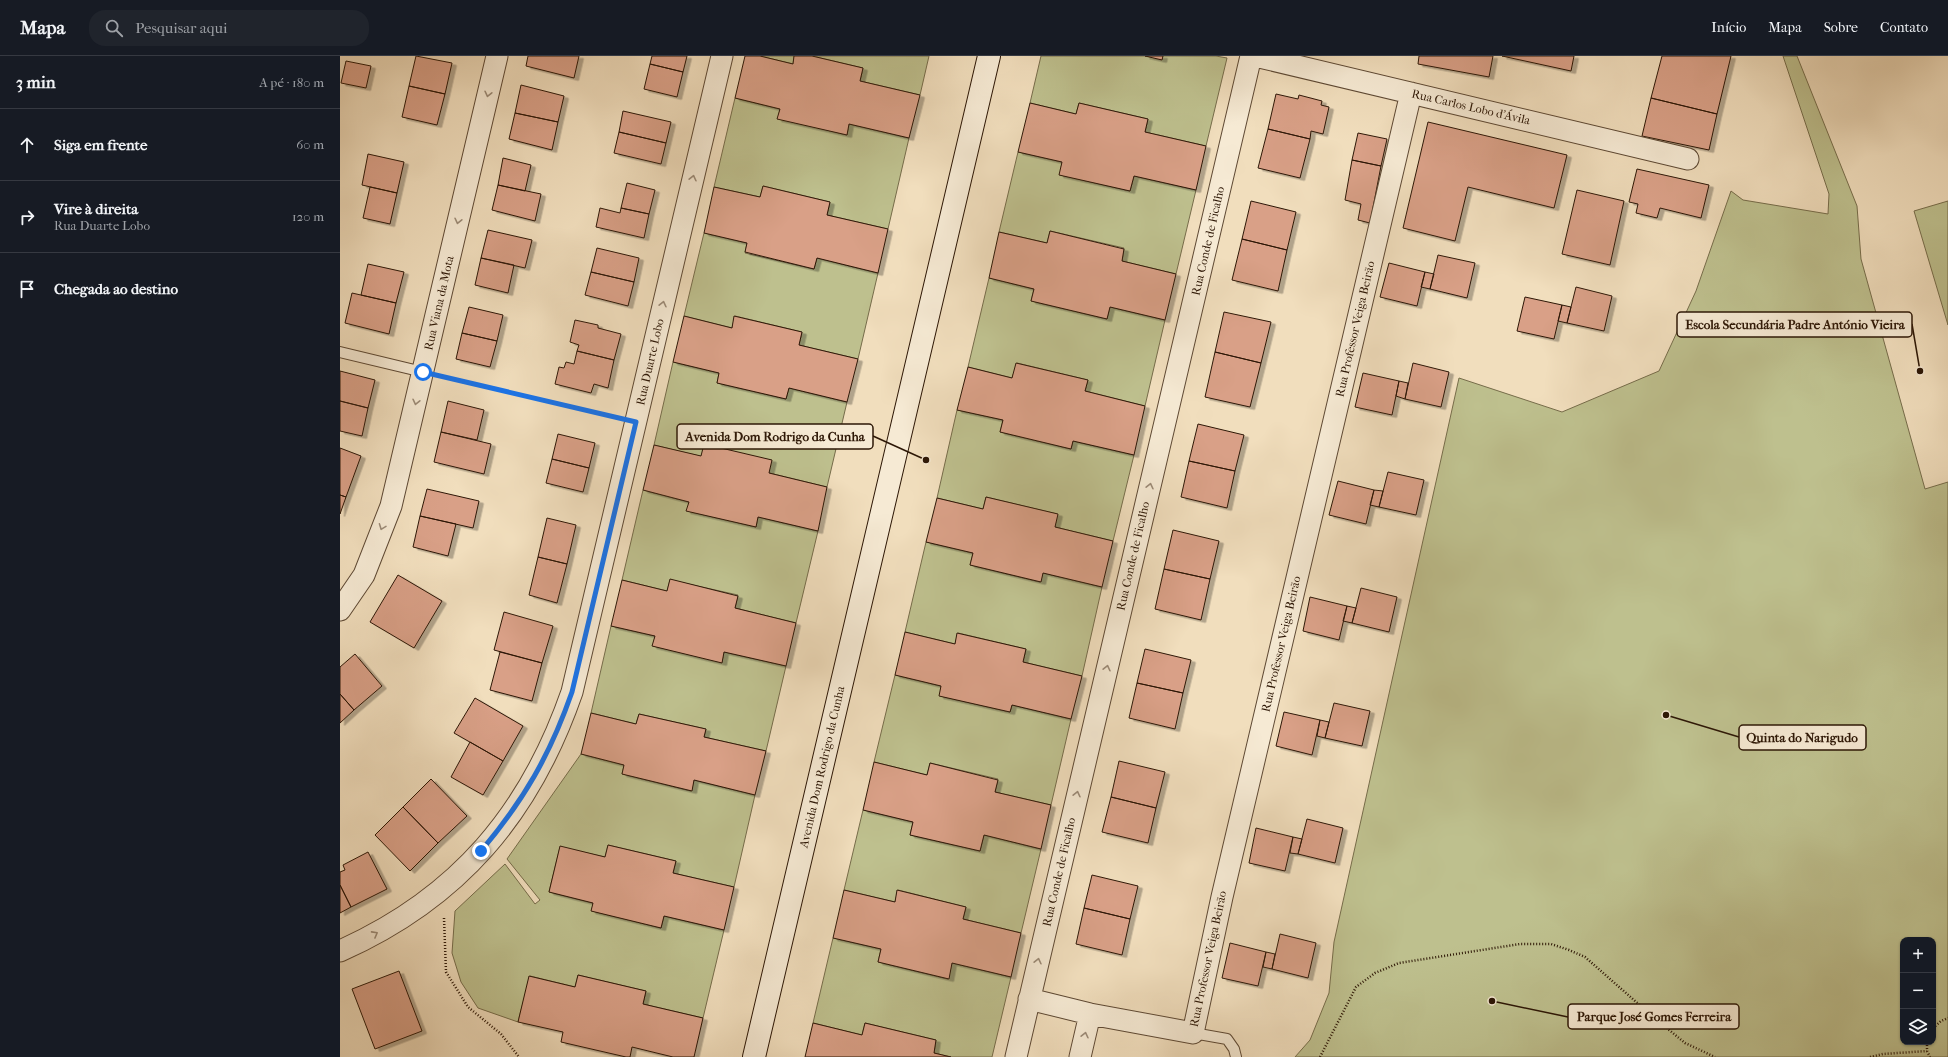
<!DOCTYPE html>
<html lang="pt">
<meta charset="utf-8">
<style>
:root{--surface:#171b24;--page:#20242c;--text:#f1f3f6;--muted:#9ea1a6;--line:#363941}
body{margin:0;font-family:"IM FELL French Canon",serif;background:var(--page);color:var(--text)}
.controls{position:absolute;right:12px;bottom:12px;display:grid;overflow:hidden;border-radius:8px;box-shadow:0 1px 3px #0004}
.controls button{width:36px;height:36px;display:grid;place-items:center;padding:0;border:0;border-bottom:1px solid var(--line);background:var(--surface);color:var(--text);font:20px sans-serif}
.stop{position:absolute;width:12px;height:12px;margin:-9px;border:3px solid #1a73e8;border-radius:50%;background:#fff}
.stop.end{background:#1a73e8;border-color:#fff;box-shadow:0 1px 4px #0008}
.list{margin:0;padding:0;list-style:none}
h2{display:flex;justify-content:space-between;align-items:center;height:52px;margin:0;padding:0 16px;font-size:17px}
h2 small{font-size:13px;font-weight:400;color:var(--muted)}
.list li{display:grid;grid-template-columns:26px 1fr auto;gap:12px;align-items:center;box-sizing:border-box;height:72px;padding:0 16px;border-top:1px solid var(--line)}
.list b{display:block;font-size:15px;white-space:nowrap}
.list p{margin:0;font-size:13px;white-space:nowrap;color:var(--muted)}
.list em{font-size:13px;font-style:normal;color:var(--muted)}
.icon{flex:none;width:22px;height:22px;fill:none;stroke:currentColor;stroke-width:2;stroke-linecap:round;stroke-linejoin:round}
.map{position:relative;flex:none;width:1608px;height:1001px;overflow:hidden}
header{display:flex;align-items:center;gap:24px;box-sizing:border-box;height:56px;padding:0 20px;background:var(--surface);border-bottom:1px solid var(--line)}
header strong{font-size:19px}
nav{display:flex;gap:22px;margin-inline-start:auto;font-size:14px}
.search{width:280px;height:36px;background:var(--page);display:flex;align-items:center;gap:10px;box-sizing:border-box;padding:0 14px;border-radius:16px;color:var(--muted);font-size:15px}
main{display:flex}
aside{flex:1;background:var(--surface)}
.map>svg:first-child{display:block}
</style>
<header>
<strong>Mapa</strong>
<div class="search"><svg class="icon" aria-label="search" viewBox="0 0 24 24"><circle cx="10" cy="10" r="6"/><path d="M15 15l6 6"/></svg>Pesquisar aqui</div>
<nav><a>Início</a><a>Mapa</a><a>Sobre</a><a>Contato</a></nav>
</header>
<main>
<aside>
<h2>3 min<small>A pé · 180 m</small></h2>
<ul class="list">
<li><svg class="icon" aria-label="ahead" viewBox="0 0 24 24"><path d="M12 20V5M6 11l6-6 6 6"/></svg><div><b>Siga em frente</b></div><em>60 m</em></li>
<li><svg class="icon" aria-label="right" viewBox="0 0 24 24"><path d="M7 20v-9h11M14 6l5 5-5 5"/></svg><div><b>Vire à direita</b><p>Rua Duarte Lobo</p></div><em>120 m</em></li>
<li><svg class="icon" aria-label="arrive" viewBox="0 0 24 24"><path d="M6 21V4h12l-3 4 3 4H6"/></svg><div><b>Chegada ao destino</b></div></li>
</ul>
</aside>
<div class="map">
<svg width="1608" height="1001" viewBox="0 0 1608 1001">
<defs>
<filter id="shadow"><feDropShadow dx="4.5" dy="2.5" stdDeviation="0" flood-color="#0004"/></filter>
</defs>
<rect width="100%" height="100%" fill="#f1debd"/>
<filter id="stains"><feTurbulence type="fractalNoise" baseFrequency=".005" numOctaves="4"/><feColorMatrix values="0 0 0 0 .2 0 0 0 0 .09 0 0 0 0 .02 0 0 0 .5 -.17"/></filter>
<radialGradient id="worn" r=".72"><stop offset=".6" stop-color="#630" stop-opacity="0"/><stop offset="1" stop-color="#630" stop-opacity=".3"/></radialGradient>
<path fill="#bec08e" stroke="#766c4a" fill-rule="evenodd" d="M420,0H454L453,8Z
M472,0H589L580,39L520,25L523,12Z
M701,0H876L887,2L866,90L805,76L808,63L739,47L736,58L690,47Z
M1443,0H1457L1517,150L1521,203L1585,433L1608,426V1001H955L970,984L989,937L994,886L1119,322L1222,356L1319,315L1356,235L1391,135L1403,144L1488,158L1489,138ZM1563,884H1593V986H1563Z
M395,42L440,53L438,62L507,79L509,68L569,82L548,173L487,159L490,146L423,130L420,141L374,131Z
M678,96L722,106L720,119L790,135L794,120L856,134L836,218L782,205L784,192L710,175L707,187L659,176Z
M1608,145V269L1574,155Z
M364,177L407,187L405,197L474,213L477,202L538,217L518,303L459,289L462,276L395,260L392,272L344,260Z
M649,222L694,233L691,245L767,263L770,251L825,264L805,350L745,335L748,324L677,307L672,322L628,311Z
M333,306L379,317L377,327L446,343L449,332L507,346L487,431L314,389Z
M617,354L663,364L660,376L731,393L733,385L794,399L773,485L715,471L717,458L646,441L643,453L597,442Z
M303,434L349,446L347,455L416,471L418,461L478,475L456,567L395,552L398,539L330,524L327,535L282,524Z
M586,486L633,497L630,509L700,526L703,517L762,531L742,620L683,606L686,593L618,577L615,588L565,576Z
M271,570L315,580L313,590L382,606L384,596L446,610L426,695L364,681L366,673L299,658L296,668L251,657Z
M555,619L601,630L600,640L670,656L672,649L731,663L711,749L655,736L658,723L590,707L587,719L534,706Z
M241,698L284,709L282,718L351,735L354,724L415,739L394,831L333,817L336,805L268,789L265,801L220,791L209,836L253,847L252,855L321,872L324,860L384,874L363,962L303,948L306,935L238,919L235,931L190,920L178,966L138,952L121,926L112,897L115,855L165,808L195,848L200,844L167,803Z
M523,754L573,766L570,779L640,795L644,779L701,793L681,877L623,863L626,851L558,834L555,846L504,834Z
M493,882L541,893L538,906L608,923L612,907L671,921L652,1001H611L594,997L596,984L525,967L522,979L473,967Z"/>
<path fill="#d9a087" stroke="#2d1706" filter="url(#shadow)" d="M76,0L112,7L105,38L69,30Z
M188,0H239L234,22L186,10Z
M312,0H347L343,16L310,8Z
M405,0H420L453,8L454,0H472L523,12L520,25L580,39L569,82L509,68L507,79L437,63L440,53L395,42Z
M805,0H823L822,4Z
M1079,0H1153L1149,21L1078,8Z
M1162,0H1234L1231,15Z
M1322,0H1391L1377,58L1311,42Z
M6,5L31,10L26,32L1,27Z
M310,8L343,16L337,41L304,33Z
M181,29L224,40L218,66L175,57Z
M69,30L105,38L97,69L62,61Z
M936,38L958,43L959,39L982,45L981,49L989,51L983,78L971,75L970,83L928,73Z
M1311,42L1377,58L1369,94L1302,80Z
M690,47L736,58L739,47L808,63L805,76L866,90L856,134L794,120L790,135L719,119L722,106L678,96Z
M283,55L331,66L326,87L279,76Z
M175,57L218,66L212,94L169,83Z
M1088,66L1227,99L1214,152L1128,131L1115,185L1063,172Z
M928,73L970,83L960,122L918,112Z
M279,76L326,87L321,108L274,97Z
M1018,77L1047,83L1041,110L1012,104Z
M28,98L64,106L57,137L22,129Z
M163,102L191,109L185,135L158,129Z
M1012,104L1041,110L1030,167L1018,164L1021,148L1005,144Z
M1297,113L1369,129L1361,162L1320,152L1317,162L1296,157L1298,148L1289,146Z
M287,127L315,134L309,158L281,152Z
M158,129L201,138L195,165L152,154Z
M423,130L490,146L487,159L548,173L538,217L477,202L474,213L405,196L407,187L364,177L374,131L420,141Z
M30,131L57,137L50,168L23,162Z
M1237,134L1284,145L1270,209L1222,198Z
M911,145L956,156L947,194L902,183Z
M260,152L280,157L281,152L309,158L304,182L256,171Z
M148,174L192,184L185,212L141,202Z
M710,175L784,193L782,205L836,218L825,264L770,251L767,263L691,245L694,233L649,222L659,176L707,187Z
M902,183L947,194L938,235L892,224Z
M257,192L299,202L294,226L251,216Z
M1098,199L1135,207L1127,242L1090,233Z
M141,202L174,209L168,237L135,229Z
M1049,207L1085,216L1077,250L1040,241Z
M28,208L64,216L56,247L21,239Z
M251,216L294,226L288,250L245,239Z
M1085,216L1094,218L1090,233L1081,231Z
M1236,231L1272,240L1264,275L1227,267Z
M12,237L56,247L49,278L5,267Z
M1185,241L1222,249L1214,283L1177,275Z
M1222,249L1231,251L1227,267L1218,265Z
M129,251L163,259L157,285L122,277Z
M884,256L931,266L921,307L875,296Z
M344,260L392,272L394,260L462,276L459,289L518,303L507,346L449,332L446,343L377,327L379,317L333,306Z
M235,264L258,269V272L281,278L274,304L237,295L239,289L230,286Z
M122,277L157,285L150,311L116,303Z
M237,295L274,304L268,332L254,328L251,337L215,328L219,311L224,312L226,306L234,308Z
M875,296L921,307L910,351L865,341Z
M676,307L748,324L745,335L805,350L794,399L733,385L731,393L660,376L663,364L617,354L628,311L672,322Z
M1073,307L1109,316L1101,351L1065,343Z
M0,315L35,324L28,352L0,345Z
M1023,317L1059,325L1052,359L1015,351Z
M1059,325L1068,327L1065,343L1056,340Z
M0,345L28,352L22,380L0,375Z
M108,345L144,354L137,384L101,376Z
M858,368L904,379L895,415L849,405Z
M101,376L151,388L144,418L94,406Z
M218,378L255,387L249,412L212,403Z
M364,388L432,404L429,417L487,431L478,475L418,461L416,471L346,455L349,446L303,434L314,389L361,400Z
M0,392L21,400L6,441L0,439Z
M212,403L249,412L243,436L206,427Z
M849,405L895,415L887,452L841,441Z
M1048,416L1084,424L1076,459L1039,451Z
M998,425L1034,434L1026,468L989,459Z
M87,433L139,445L133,472L80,460Z
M1034,434L1043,435L1039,451L1030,449Z
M0,439L6,441L0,458Z
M646,441L718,458L715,471L773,485L762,531L703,517L701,526L630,509L633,497L586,486L597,442L643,453Z
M80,460L116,468L108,500L73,491Z
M207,462L236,469L227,508L198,501Z
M833,474L879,485L870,523L824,513Z
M198,501L227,508L217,547L189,539Z
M824,513L870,523L861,564L815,553Z
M58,519L102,545L74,592L30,566Z
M330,523L398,540L395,552L456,567L446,610L384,596L382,607L312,590L315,580L271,570L282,524L327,535Z
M1021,532L1057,541L1049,576L1012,567Z
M970,541L1007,550L999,584L963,575Z
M1007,550L1016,552L1012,567L1003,565Z
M164,556L213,570L202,607L154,594Z
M565,576L615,588L617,577L686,593L683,606L742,620L731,663L672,649L670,656L599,640L601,630L555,619Z
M805,593L851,604L843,637L797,627Z
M160,596L202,607L192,645L150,634Z
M15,598L42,630L14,654L0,638V611Z
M797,627L843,637L835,673L789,662Z
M0,638L14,654L0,667Z
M135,642L183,670L163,705L114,677Z
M994,647L1030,655L1022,690L985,682Z
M944,656L980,664L972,699L936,690Z
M251,657L296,668L299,658L366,673L364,681L426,695L415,739L354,724L352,735L282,718L284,709L241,698Z
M980,664L989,666L985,682L977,680Z
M130,686L163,705L143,739L111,721Z
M779,705L825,716L816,752L771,741Z
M534,706L587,719L590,707L658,724L655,736L711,749L701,793L644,779L640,795L570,779L573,766L523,754Z
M91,723L127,760L98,787L63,751Z
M771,741L816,752L808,787L762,776Z
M63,751L98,787L70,815L35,779Z
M967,763L1003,772L995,807L958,798Z
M916,772L953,781L945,815L909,807Z
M953,781L962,783L958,798L950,797Z
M268,789L336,805L333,817L394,831L384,874L324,860L321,872L251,855L253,847L209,836L220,790L265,801Z
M28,796L47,833L11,851L0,829V816L5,814L3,809Z
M752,819L798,830L790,863L744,852Z
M0,829L11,851L0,857Z
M504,834L555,846L557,834L626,851L623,863L681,877L671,921L612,907L609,923L538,906L541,893L493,882Z
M744,852L790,863L782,899L736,888Z
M940,878L976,887L968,922L932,913Z
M890,887L926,896L918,930L882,922Z
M926,896L935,898L932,913L923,911Z
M59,915L82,975L35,993L12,933Z
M238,919L306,935L303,948L363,962L354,1001H333L292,991L290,1001H286L221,986L223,976L178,966L189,920L235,931Z
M473,967L522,979L525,967L596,984L594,997L611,1001H465Z"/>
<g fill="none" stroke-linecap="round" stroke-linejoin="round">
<defs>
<path id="lane" d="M0,296L83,316
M853,977L887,983L894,993L896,1001"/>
<path id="street" d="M915,0L1348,103
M0,554L24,519L51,450L157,0
M0,895C119,842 190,757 232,636L382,0
M689,943L750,958L853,977L882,841L1071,37
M676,1001L911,0
M740,1001L750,958"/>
<path id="secondary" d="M414,1001L649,0"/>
</defs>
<use href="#lane" stroke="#5e4934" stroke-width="12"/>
<use href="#street" stroke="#5e4934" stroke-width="23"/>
<use href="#secondary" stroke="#2d1706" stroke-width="24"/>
<path stroke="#2d1706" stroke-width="2.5" stroke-dasharray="1 2" stroke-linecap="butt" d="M105,321L273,361
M104,862L106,916L128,951L161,978L179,1001
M1593,972L1601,965L1608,962
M1587,986V995L1590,1001
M980,1001L1016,931L1035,917L1059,907L1180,888H1211L1229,894L1245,901L1311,959L1345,987L1375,1001
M1530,1001L1543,998L1587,995"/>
<use href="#lane" stroke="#f6ead4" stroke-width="10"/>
<use href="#street" stroke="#f6ead4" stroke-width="21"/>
<use href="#secondary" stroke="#f6ead4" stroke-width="22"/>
</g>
<defs><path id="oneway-chevron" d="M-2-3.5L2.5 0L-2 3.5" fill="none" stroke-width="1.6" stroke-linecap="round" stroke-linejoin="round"/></defs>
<g stroke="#9c8b77">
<use href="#oneway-chevron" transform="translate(148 38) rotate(103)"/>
<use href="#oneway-chevron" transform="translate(353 122) rotate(-77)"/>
<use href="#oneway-chevron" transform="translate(118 165) rotate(103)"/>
<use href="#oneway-chevron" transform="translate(323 248) rotate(-77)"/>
<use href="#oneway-chevron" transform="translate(76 346) rotate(103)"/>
<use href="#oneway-chevron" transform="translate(810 430) rotate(-77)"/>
<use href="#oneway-chevron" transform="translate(42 471) rotate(111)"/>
<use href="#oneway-chevron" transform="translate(767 612) rotate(-77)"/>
<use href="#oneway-chevron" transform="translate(737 738) rotate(-77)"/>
<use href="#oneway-chevron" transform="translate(35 878) rotate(-29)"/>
<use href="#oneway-chevron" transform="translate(698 905) rotate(-77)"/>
<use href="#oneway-chevron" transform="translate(745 979) rotate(-77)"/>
</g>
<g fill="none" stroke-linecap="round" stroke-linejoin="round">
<path stroke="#1a73e8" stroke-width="5" d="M83,316L296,366L232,636C210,699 184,744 141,795"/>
</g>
<g text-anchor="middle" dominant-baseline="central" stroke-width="3" stroke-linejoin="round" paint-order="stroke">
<g font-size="12" fill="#2d1706" stroke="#f6ead4">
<text transform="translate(1131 51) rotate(13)">Rua Carlos Lobo d'Ávila</text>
<text transform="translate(868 185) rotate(-77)">Rua Conde de Ficalho</text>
<text transform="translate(99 247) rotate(-77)">Rua Viana da Mota</text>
<text transform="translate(1015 273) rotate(-77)">Rua Professor Veiga Beirão</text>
<text transform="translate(310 306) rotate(-77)">Rua Duarte Lobo</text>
<text transform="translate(793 500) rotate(-77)">Rua Conde de Ficalho</text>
<text transform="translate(941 588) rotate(-77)">Rua Professor Veiga Beirão</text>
<text transform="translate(482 711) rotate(-77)">Avenida Dom Rodrigo da Cunha</text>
<text transform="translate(719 816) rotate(-77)">Rua Conde de Ficalho</text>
<text transform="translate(868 903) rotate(-78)">Rua Professor Veiga Beirão</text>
</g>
</g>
<path fill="none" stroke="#2d1706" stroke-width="1.5" d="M1580 315L1572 268M586 404L533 380M1326 659L1399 681M1152 945L1228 961"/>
<g fill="#2d1706" stroke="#f6ead4" stroke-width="1.5">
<circle cx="1580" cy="315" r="4"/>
<circle cx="586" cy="404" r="4"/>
<circle cx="1326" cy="659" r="4"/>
<circle cx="1152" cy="945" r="4"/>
</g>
<g fill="#f6ead4" stroke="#2d1706" stroke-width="1.5">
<rect x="1337" y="256" width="235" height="25" rx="4"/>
<rect x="337" y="368" width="196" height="25" rx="4"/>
<rect x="1399" y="669" width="127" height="25" rx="4"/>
<rect x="1228" y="948" width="171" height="25" rx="4"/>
</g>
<g font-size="13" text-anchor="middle" font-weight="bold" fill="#2d1706">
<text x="1455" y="273">Escola Secundária Padre António Vieira</text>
<text x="435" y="385">Avenida Dom Rodrigo da Cunha</text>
<text x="1462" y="686">Quinta do Narigudo</text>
<text x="1314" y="965">Parque José Gomes Ferreira</text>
</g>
<rect width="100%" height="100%" filter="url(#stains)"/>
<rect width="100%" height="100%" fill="url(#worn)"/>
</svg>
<div class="controls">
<button>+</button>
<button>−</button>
<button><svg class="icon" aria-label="layers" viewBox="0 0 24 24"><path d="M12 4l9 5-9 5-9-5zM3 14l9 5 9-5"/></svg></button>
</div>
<div class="stop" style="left:83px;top:316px"></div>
<div class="stop end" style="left:141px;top:795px"></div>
</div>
</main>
